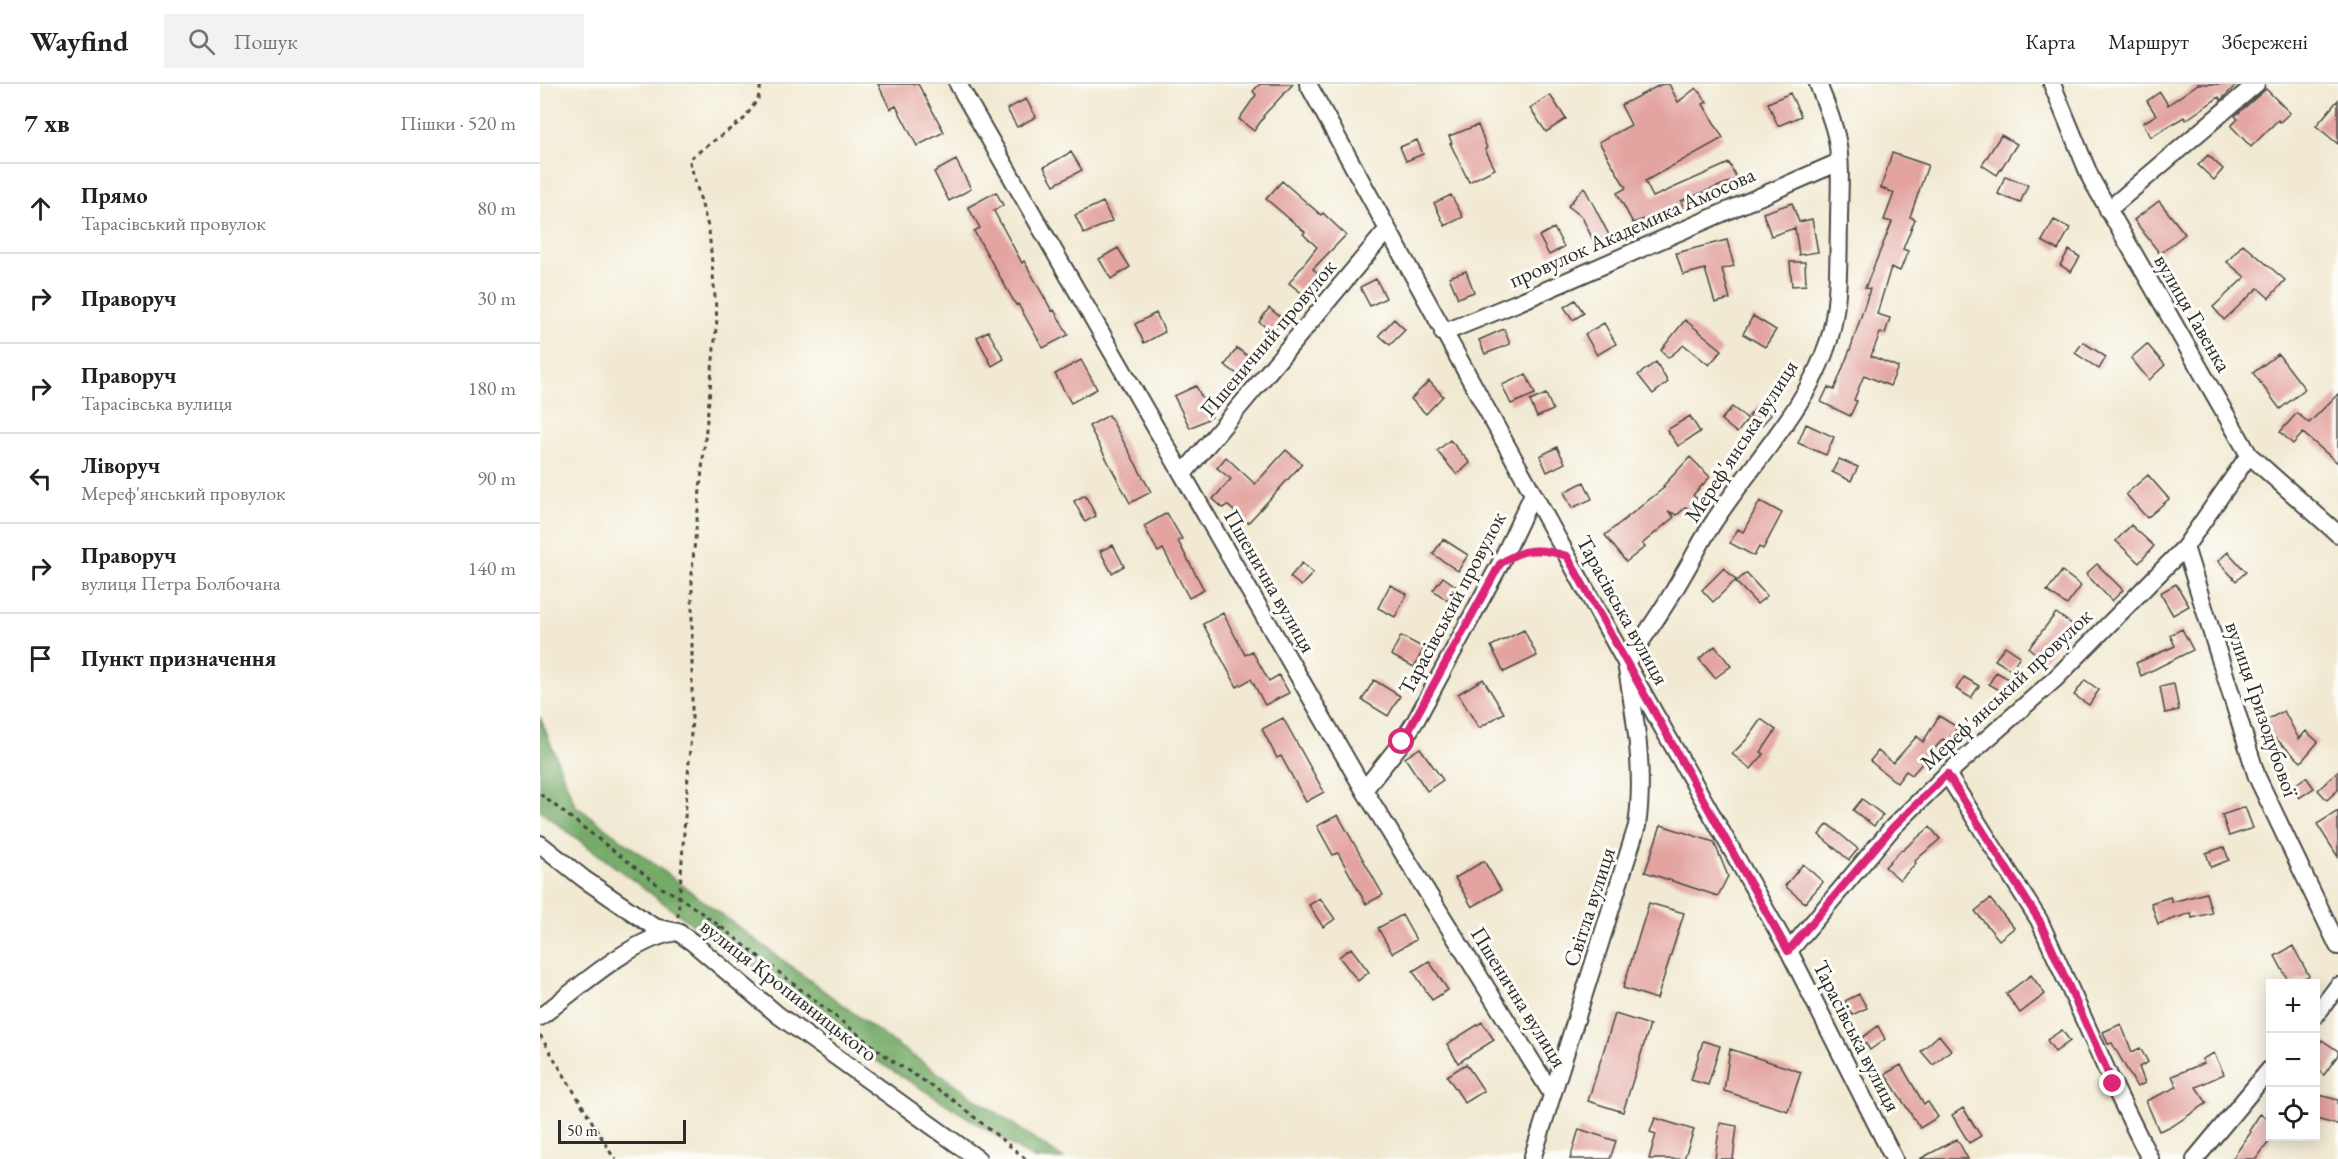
<!DOCTYPE html>
<html lang="uk">
<meta charset="utf-8">
<style>
:root{--surface:#fff;--page:#f2f2f2;--text:#202124;--muted:#757577;--line:#e0e0e0}
body{margin:0;font-family:"EB Garamond",serif;background:var(--page);color:var(--text)}
.controls{position:absolute;right:18px;bottom:18px;display:grid;overflow:hidden;border-radius:0px;box-shadow:0 3px 15px #0003}
.controls button{width:54px;height:54px;display:grid;place-items:center;padding:0;border:0;border-bottom:2px solid var(--line);background:var(--surface);color:var(--text);font:30px sans-serif}
.scale{position:absolute;left:18px;bottom:15px;width:128px;box-sizing:border-box;padding-left:6px;border:3px solid #2b2b2b;border-top:0;font-size:16px;line-height:21px;white-space:nowrap;color:#2b2b2b;-webkit-text-stroke:4px #fdfcf7;paint-order:stroke}
.stop{position:absolute;width:18px;height:18px;margin:-14px;border:4px solid #db2777;border-radius:50%;background:#fff}
.stop.end{background:#db2777;border-color:#fff;box-shadow:0 2px 6px #0008}
.list{margin:0;padding:0;list-style:none}
h2{display:flex;justify-content:space-between;align-items:center;height:78px;margin:0;padding:0 24px;font-size:26px}
h2 small{font-size:20px;font-weight:400;color:var(--muted)}
.list li{display:grid;grid-template-columns:39px 1fr auto;gap:18px;align-items:center;box-sizing:border-box;height:90px;padding:0 24px;border-top:2px solid var(--line)}
.list b{display:block;font-size:22px;white-space:nowrap}
.list p{margin:0;font-size:20px;white-space:nowrap;color:var(--muted)}
.list em{font-size:20px;font-style:normal;color:var(--muted)}
.icon{flex:none;width:33px;height:33px;fill:none;stroke:currentColor;stroke-width:2;stroke-linecap:round;stroke-linejoin:round}
.map{position:relative;flex:none;width:1798px;height:1075px;overflow:hidden}
header{display:flex;align-items:center;gap:36px;box-sizing:border-box;height:84px;padding:0 30px;background:var(--surface);border-bottom:2px solid var(--line)}
header strong{font-size:28px}
nav{display:flex;gap:33px;margin-inline-start:auto;font-size:21px}
.search{width:420px;height:54px;background:var(--page);display:flex;align-items:center;gap:15px;box-sizing:border-box;padding:0 21px;border-radius:0px;color:var(--muted);font-size:22px}
main{display:flex}
aside{flex:1;background:var(--surface)}
.map>svg:first-child{display:block}
</style>
<header>
<strong>Wayfind</strong>
<div class="search"><svg class="icon" aria-label="search" viewBox="0 0 24 24"><circle cx="10" cy="10" r="6"/><path d="M15 15l6 6"/></svg>Пошук</div>
<nav><a>Карта</a><a>Маршрут</a><a>Збережені</a></nav>
</header>
<main>
<aside>
<h2>7 хв<small>Пішки · 520 m</small></h2>
<ul class="list">
<li><svg class="icon" aria-label="ahead" viewBox="0 0 24 24"><path d="M12 20V5M6 11l6-6 6 6"/></svg><div><b>Прямо</b><p>Тарасівський провулок</p></div><em>80 m</em></li>
<li><svg class="icon" aria-label="right" viewBox="0 0 24 24"><path d="M7 20v-9h11M14 6l5 5-5 5"/></svg><div><b>Праворуч</b></div><em>30 m</em></li>
<li><svg class="icon" aria-label="right" viewBox="0 0 24 24"><path d="M7 20v-9h11M14 6l5 5-5 5"/></svg><div><b>Праворуч</b><p>Тарасівська вулиця</p></div><em>180 m</em></li>
<li><svg class="icon" aria-label="left" viewBox="0 0 24 24"><path d="M17 20v-9H6M10 6l-5 5 5 5"/></svg><div><b>Ліворуч</b><p>Мереф'янський провулок</p></div><em>90 m</em></li>
<li><svg class="icon" aria-label="right" viewBox="0 0 24 24"><path d="M7 20v-9h11M14 6l5 5-5 5"/></svg><div><b>Праворуч</b><p>вулиця Петра Болбочана</p></div><em>140 m</em></li>
<li><svg class="icon" aria-label="arrive" viewBox="0 0 24 24"><path d="M6 21V4h12l-3 4 3 4H6"/></svg><div><b>Пункт призначення</b></div></li>
</ul>
</aside>
<div class="map">
<svg width="1798" height="1075" viewBox="0 0 1798 1075">
<rect width="100%" height="100%" fill="#fdfcf7"/>
<filter id="ink" filterUnits="userSpaceOnUse"><feTurbulence type="fractalNoise" baseFrequency=".0167" numOctaves="2"/><feDisplacementMap in="SourceGraphic" scale="12" xChannelSelector="R" yChannelSelector="G"/><feConvolveMatrix kernelMatrix="1 2 1 2 8 2 1 2 1" color-interpolation-filters="sRGB"/></filter>
<filter id="wash" filterUnits="userSpaceOnUse"><feTurbulence type="fractalNoise" baseFrequency=".008" numOctaves="4" result="noise"/><feDisplacementMap in="SourceGraphic" scale="24" xChannelSelector="R" yChannelSelector="G"/><feGaussianBlur stdDeviation="1.35" result="paint"/><feColorMatrix in="noise" values="0 0 0 0 0 0 0 0 0 0 0 0 0 0 0 0 0 1.4 0 .05"/><feComposite in="paint" operator="in"/></filter>
<g filter="url(#wash)">
<rect width="100%" height="100%" fill="#f1e9d1"/>
<path fill="#74aa68" stroke="#506a4a" stroke-width="1.5" d="M0,633L35,721L347,954L524,1075H494L332,974L0,727Z"/>
<g id="blocks">
<path fill="#e3a4a0" d="M338,0H378L404,48L377,62L356,22L350,25Z
M720,0H753L723,32L724,33L714,47L699,35L716,11L713,7Z
M1122,0H1129L1138,18L1156,4L1167,18L1163,20L1183,54L1105,97L1113,113L1189,79L1197,95L1141,117L1144,124L1130,131L1128,127L1093,139L1077,109L1086,104L1059,58L1091,41L1081,21Z
M1658,0H1697L1681,16L1679,13L1646,36L1644,33L1611,53L1603,39L1616,31L1607,17L1620,8L1628,21Z
M1726,5L1750,29L1740,38L1738,36L1711,63L1691,42L1698,35L1695,32Z
M1250,9L1261,32L1238,42L1228,19Z
M1010,11L1026,35L1006,48L990,24Z
M486,15L496,33L477,43L467,25Z
M1798,16V60L1776,42Z
M938,41L947,64L945,65L955,85L929,98L910,59H912L909,52Z
M1461,51L1477,60L1457,91L1442,81Z
M877,56L883,70L866,77L860,63Z
M531,68L542,86L514,101L504,83Z
M1352,69L1388,81L1370,133L1375,135L1363,165L1368,167L1360,187L1351,183L1337,230L1350,234L1345,250L1340,249L1331,272L1358,283L1350,302L1324,291L1314,316L1317,317L1310,332L1281,318L1288,303L1294,306L1311,263L1330,205L1325,204L1352,138L1344,136L1354,109L1341,104Z
M1668,71L1683,85L1674,96L1658,81Z
M416,76L431,105L409,117L394,88Z
M1465,92L1488,101L1480,119L1458,110Z
M742,97L781,131L783,129L806,151L773,185L784,194L768,214L749,199L777,163L763,150L765,148L726,115Z
M1044,103L1069,151L1054,158L1042,133L1028,122Z
M456,108L463,121L454,127L482,179L484,177L512,227L514,226L528,251L503,264L478,220L476,221L434,147L440,144L428,123Z
M911,111L923,133L905,142L894,119Z
M1619,117L1645,150L1620,170L1594,136Z
M563,118L572,137L544,150L535,131Z
M1252,119L1259,138L1272,135L1278,168L1259,171L1255,144L1231,152L1223,129Z
M1514,136L1530,144L1518,166L1502,157Z
M1014,144L1024,163L1009,171L999,152Z
M1187,156L1194,182L1182,185L1190,215L1175,219L1165,185L1143,191L1136,169Z
M1703,160L1745,196L1729,214L1718,204L1684,236L1673,223L1705,193L1687,178Z
M578,164L590,183L571,195L559,175Z
M1529,166L1540,173L1531,188L1520,181Z
M1250,178H1265L1266,201L1252,202Z
M926,187L934,208L918,214L909,193Z
M836,195L846,214L830,222L820,203Z
M1035,216L1044,229L1033,236L1024,223Z
M729,224L743,235L733,248L719,238Z
M616,229L625,248L604,259L595,240Z
M1213,232L1236,246L1225,263L1203,250Z
M854,235L865,246L850,261L839,251Z
M1145,236L1182,266L1169,281L1144,261L1128,274L1121,266Z
M1064,239L1076,260L1057,271L1045,250Z
M964,245L970,260L945,270L939,256Z
M448,247L464,275L452,282L437,253Z
M1543,258L1566,273L1559,285L1535,269Z
M1607,260L1625,281L1609,296L1591,274Z
M697,264L714,277L701,293L685,281Z
M1738,270L1765,305L1740,325L1713,289Z
M541,276L557,305L531,319L515,290Z
M1116,278L1128,298L1113,310L1098,291Z
M986,290L995,310L971,320L962,301Z
M889,297L903,312L886,330L871,315Z
M656,302L672,333L650,344L634,312Z
M1006,310L1013,326L997,333L990,317Z
M1798,310V379L1763,349L1753,360L1740,348L1757,329L1769,339Z
M1219,321L1231,331L1221,342L1209,332Z
M1192,323L1208,335L1197,349L1181,336Z
M569,331L611,408L590,419L549,342Z
M1150,332L1160,348L1138,362L1127,346Z
M1266,340L1294,353L1286,371L1258,359Z
M910,356L930,379L917,391L897,367Z
M1017,363L1025,379L1007,388L1000,372Z
M746,366L762,380L708,439L687,421L683,424L673,415L691,395L677,384L686,373L715,400Z
M1150,373L1170,393L1153,411L1166,424L1157,433L1146,423L1137,431L1128,427L1134,433L1102,460L1105,463L1086,478L1065,451L1125,403L1123,402Z
M1299,375L1318,383L1311,397L1292,388Z
M1608,391L1629,415L1607,434L1586,410Z
M1044,398L1052,415L1032,424L1024,408Z
M545,411L556,432L545,438L534,417Z
M1220,417L1242,429L1223,465L1219,463L1214,472L1190,459L1198,445L1203,448Z
M627,429L642,455L638,457L664,506L649,514L623,465L618,468L604,442Z
M1591,441L1614,462L1599,479L1576,457Z
M903,455L928,471L918,487L893,470Z
M573,461L584,482L572,489L560,467Z
M1688,468L1706,488L1696,497L1678,477Z
M762,479L773,489L761,502L750,493Z
M1557,480L1583,506L1572,517L1546,490Z
M1184,484L1196,496L1173,518L1162,506Z
M1522,487L1541,502L1527,521L1507,507Z
M1206,489L1227,512L1217,520L1196,498Z
M903,493L920,505L911,519L893,506Z
M1636,500L1649,522L1633,531L1620,509Z
M850,501L867,510L855,533L838,524Z
M683,529L705,571L712,567L729,597L739,591L749,609L725,621L711,595L697,603L663,540Z
M1516,529L1533,541L1523,555L1503,576L1489,564Z
M1642,545L1653,566L1601,592L1596,579L1635,562L1630,551Z
M984,546L997,572L964,588L951,562Z
M861,552L884,564L874,583L851,571Z
M1175,562L1191,582L1175,594L1159,575Z
M1465,562L1480,572L1471,586L1455,576Z
M1456,588L1469,595L1461,607L1449,600Z
M1424,593L1439,602L1431,614L1416,605Z
M943,595L964,629L939,644L918,610Z
M834,596L860,612L848,632L822,616Z
M1545,596L1559,606L1549,621L1534,611Z
M1634,600L1639,626L1625,629L1620,603Z
M1744,627L1759,655L1766,647L1778,658L1761,678L1736,655L1734,656L1724,637Z
M1399,632L1417,643L1408,658L1403,655L1372,691L1366,687L1357,699L1330,677L1338,667L1353,679L1377,652L1383,658Z
M743,634L784,708L766,718L741,672L737,674L722,645Z
M1221,635L1236,646L1221,668L1224,670L1211,685L1192,670L1206,656Z
M880,664L903,696L887,707L865,674Z
M1798,687V706L1787,716L1778,706Z
M1766,693L1774,704L1759,714L1752,703Z
M1322,715L1343,731L1334,742L1313,726Z
M1705,723L1713,744L1689,752L1682,731Z
M1798,727V773L1777,740Z
M798,731L843,811L826,820L798,769L793,771L777,742Z
M1288,740L1318,765L1309,776L1279,751Z
M1121,741L1174,758L1188,792L1178,812L1105,788Z
M1390,743L1400,755L1375,777L1376,779L1360,796L1345,783L1362,765L1363,766Z
M1684,763L1689,776L1671,783L1666,769Z
M944,777L961,806L932,823L915,794Z
M1263,780L1283,798L1265,819L1245,802Z
M1666,809L1672,829L1652,834L1651,829L1618,840L1611,819L1630,813L1632,818Z
M780,814L795,835L783,843L769,821Z
M1450,815L1474,844L1459,856L1435,827Z
M1109,819L1144,829L1117,915L1083,904Z
M862,831L876,856L852,869L838,844Z
M1753,862L1769,892L1750,900L1735,872Z
M811,864L829,888L818,897L799,873Z
M889,877L908,906L892,916L873,887Z
M1491,891L1505,910L1480,929L1466,910Z
M1319,910L1327,924L1312,931L1305,917Z
M1075,930L1110,941L1083,1028L1048,1017Z
M942,938L954,956L918,979L907,960Z
M1581,940L1592,968L1600,964L1608,978L1599,983L1605,999L1597,1003L1572,959L1568,960L1563,948Z
M1338,942L1345,955L1330,966L1322,954Z
M1522,946L1530,957L1515,968L1507,956Z
M1399,951L1411,966L1393,981L1381,967Z
M1782,956L1798,967V971L1784,991L1776,985V964Z
M1163,957L1180,962L1168,1001L1151,996Z
M1190,965L1261,988L1248,1027L1184,1007Z
M1674,969L1684,990L1656,1003L1667,1019L1634,1041L1619,1047L1606,1017L1637,1003L1632,992L1664,979L1662,975Z
M926,980L944,1007L925,1019L907,992Z
M1361,981L1384,1020L1388,1018L1398,1033L1380,1044L1345,990Z
M1776,1010L1798,1016V1041L1776,1035Z
M1423,1024L1441,1052L1429,1059L1412,1031Z
M1720,1030L1731,1037V1055L1716,1075H1692L1711,1048L1709,1047Z
M1115,1034L1154,1046L1144,1075H1109L1116,1050L1110,1048Z
M1180,1039L1197,1042L1193,1075H1175Z
M1039,1045L1076,1057L1070,1075H1030Z
M1417,1055L1428,1075H1380Z"/>
</g>
</g>
<g filter="url(#ink)">
<use href="#blocks" fill-opacity="0" stroke="#494844" stroke-width="1.5"/>
<g fill="none" stroke-linecap="round" stroke-linejoin="round">
<defs>
<path id="minor" d="M418,0L824,706L1012,1010
M768,0L1086,579L1249,867L1354,1075
M1512,0L1551,95L1709,371L1798,450
M1568,126L1716,0
M903,249L979,218L1299,78
M643,390L847,146
M1645,463L1717,693L1798,862
M1407,690L1499,836L1573,1000L1610,1075
M824,706L862,658L876,636L960,480L993,410
M0,760L44,795L114,843L138,848L152,858L238,931L438,1075
M1249,867L1353,743L1407,690L1515,595L1645,463L1709,371
M1776,931L1798,902
M0,933C35,907 90,856 132,849
M992,1075L1097,742C1105,686 1095,633 1086,579C1106,550 1126,522 1143,491C1154,473 1163,453 1175,436C1213,378 1268,323 1289,256C1300,219 1298,176 1299,138C1299,111 1302,82 1297,56C1293,36 1285,18 1278,0
M1655,1075L1730,985"/>
</defs>
<use href="#minor" stroke="#494844" stroke-width="20"/>
<path stroke="#494844" stroke-width="3" stroke-dasharray="4.5 4.5" stroke-linecap="butt" d="M985,467L1005,466
M0,710L122,804L138,812L181,843L351,976L412,1015L486,1075
M138,833L152,635V486L177,235L169,146L149,75L204,35L218,15L221,0
M160,844L181,843
M0,951L72,1071L76,1075"/>
<use href="#minor" stroke="#fff" stroke-width="16"/>
</g>
</g>
<g fill="none" stroke-linecap="round" stroke-linejoin="round" filter="url(#ink)">
<path stroke="#db2777" stroke-width="8" d="M862,658L960,480C982,463 1001,464 1027,472L1248,867L1353,743L1407,690L1499,836L1573,1000"/>
</g>
<g text-anchor="middle" dominant-baseline="central" stroke-width="6" stroke-linejoin="round" paint-order="stroke">
<g font-size="22" fill="#2b2b2b" stroke="#fdfcf7">
<text transform="translate(1092 143) rotate(-24)">провулок Академика Амосова</text>
<text transform="translate(1653 229) rotate(60)">вулиця Гавенка</text>
<text transform="translate(728 254) rotate(-50)">Пшеничний провулок</text>
<text transform="translate(1201 357) rotate(-57)">Мереф'янська вулиця</text>
<text transform="translate(730 497) rotate(60)">Пшенична вулиця</text>
<text transform="translate(912 519) rotate(-62)">Тарасівський провулок</text>
<text transform="translate(1083 526) rotate(61)">Тарасівська вулиця</text>
<text transform="translate(1466 605) rotate(-43)">Мереф'янський провулок</text>
<text transform="translate(1722 625) rotate(71)">вулиця Гризодубової</text>
<text transform="translate(1049 823) rotate(-72)">Світла вулиця</text>
<text transform="translate(249 906) rotate(38)">вулиця Кропивницького</text>
<text transform="translate(979 913) rotate(58)">Пшенична вулиця</text>
<text transform="translate(1317 952) rotate(63)">Тарасівська вулиця</text>
</g>
</g>
</svg>
<div class="controls">
<button>+</button>
<button>−</button>
<button><svg class="icon" aria-label="locate" viewBox="0 0 24 24"><circle cx="12" cy="12" r="6"/><path d="M12 2v4M12 18v4M2 12h4M18 12h4"/></svg></button>
</div>
<div class="scale">50 m</div>
<div class="stop" style="left:862px;top:658px"></div>
<div class="stop end" style="left:1573px;top:1000px"></div>
</div>
</main>
